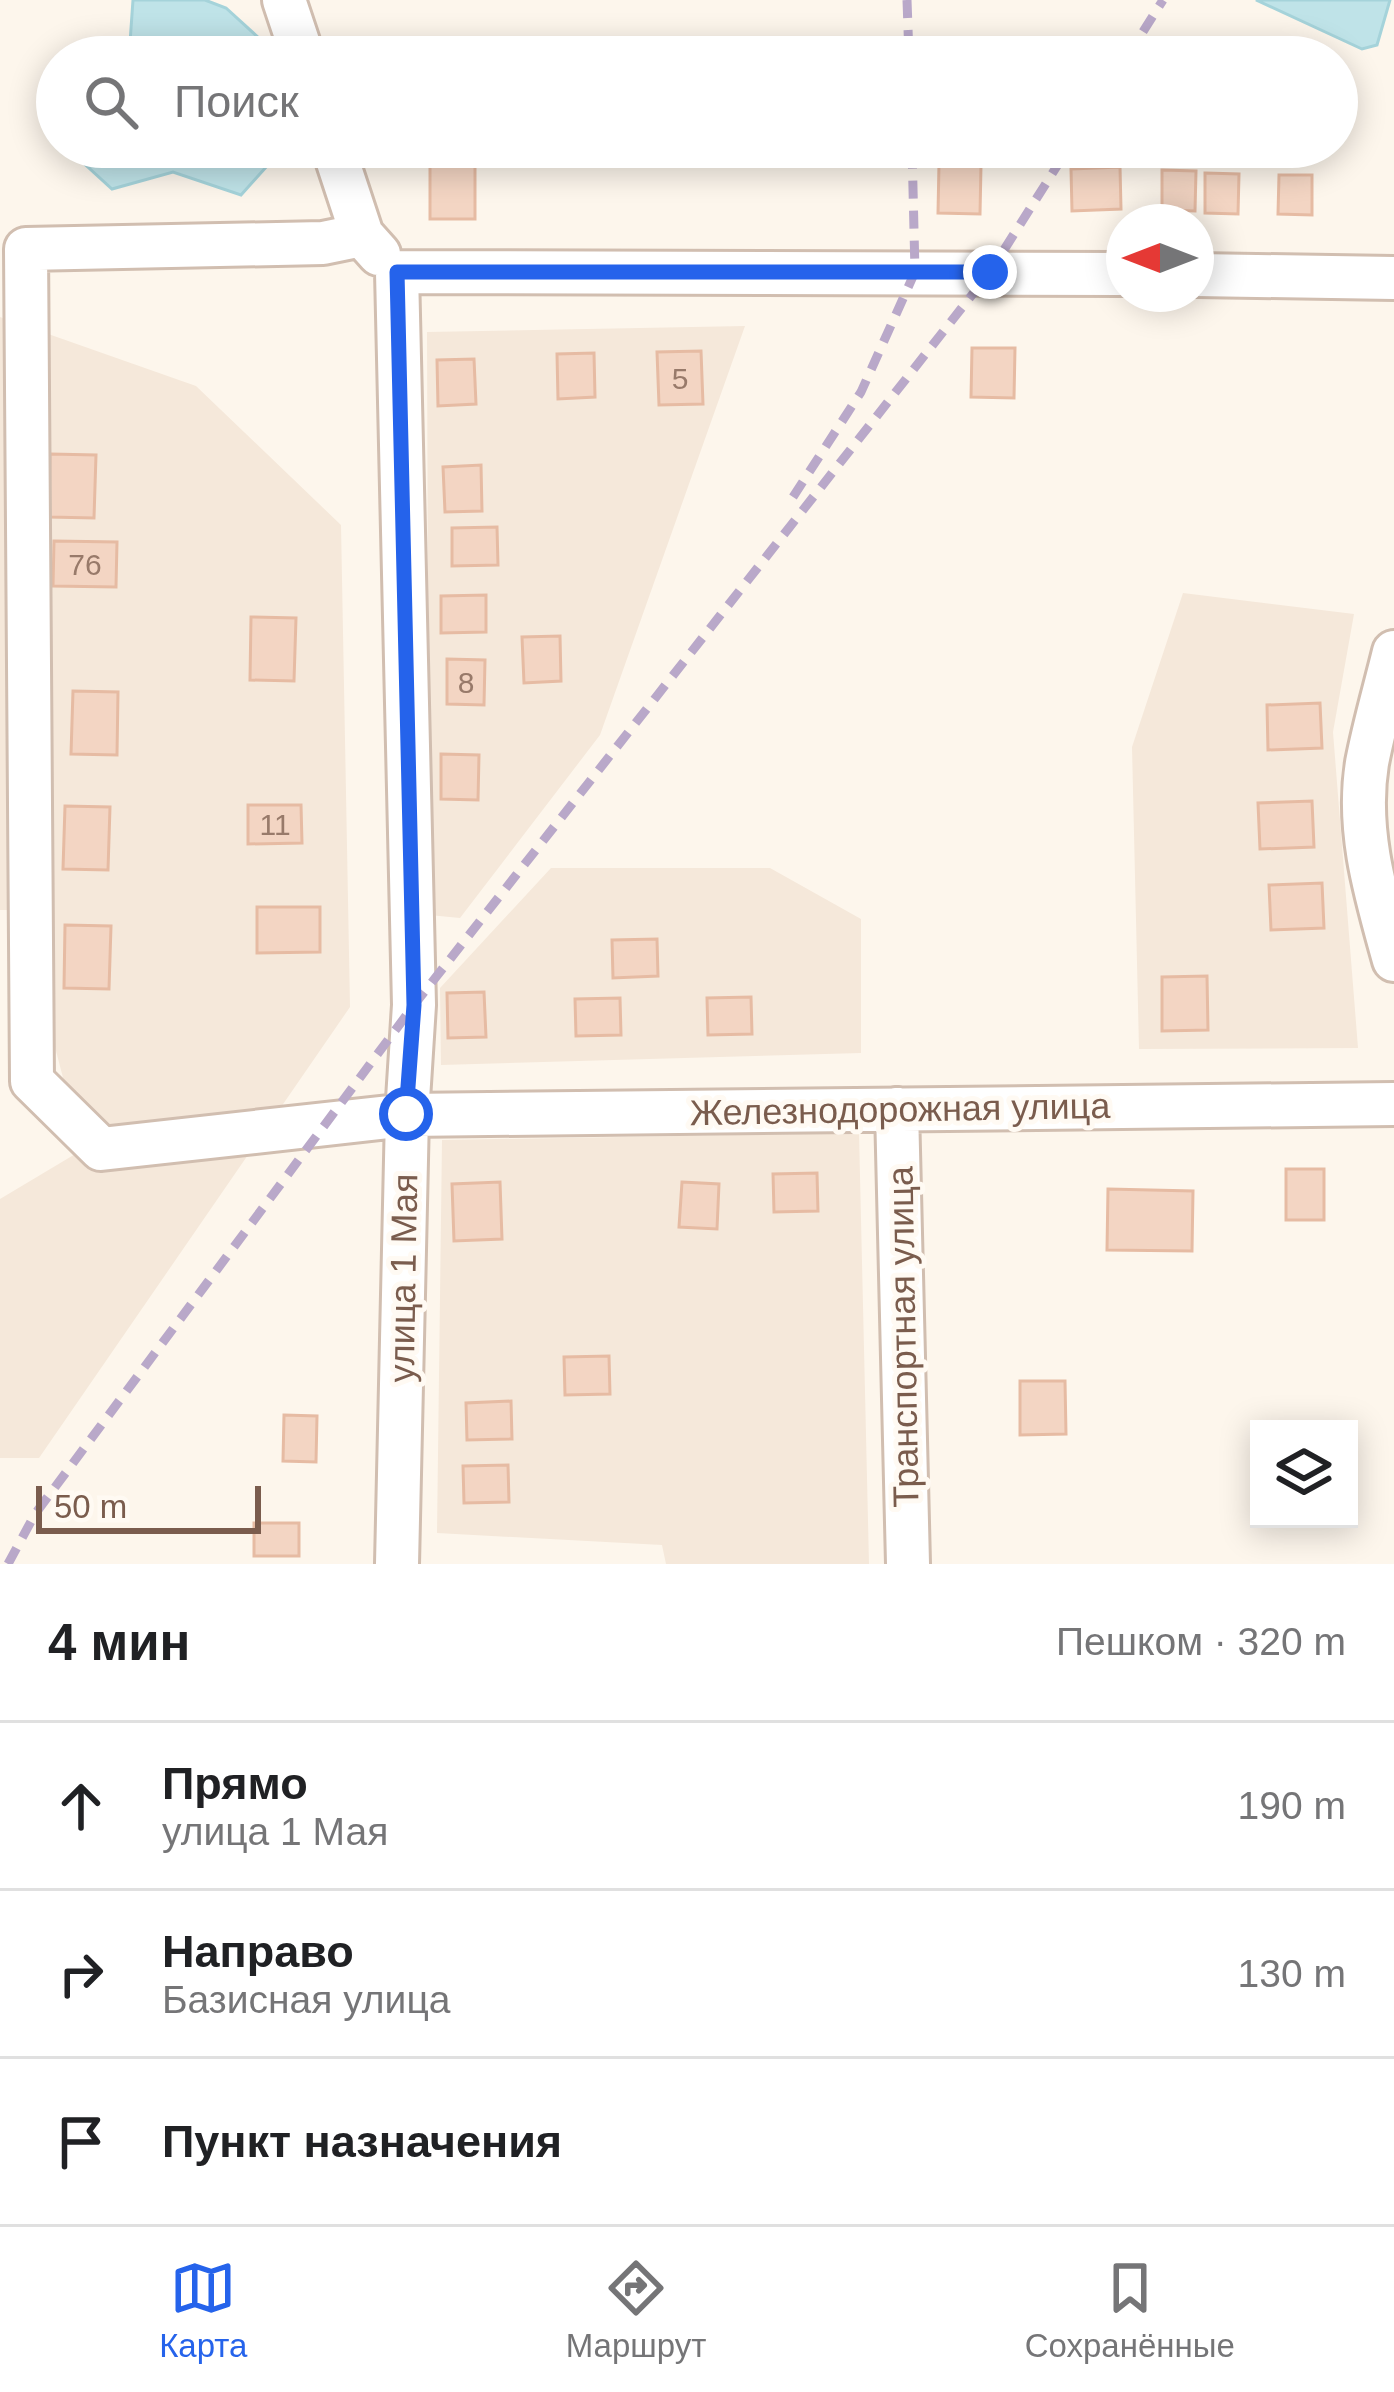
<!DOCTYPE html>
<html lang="ru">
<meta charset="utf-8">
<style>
:root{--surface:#fff;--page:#f6f6f6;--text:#202124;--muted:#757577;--line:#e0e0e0;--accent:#2563eb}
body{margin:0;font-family:Arial,sans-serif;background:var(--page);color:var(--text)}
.controls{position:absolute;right:36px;bottom:36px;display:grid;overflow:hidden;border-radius:0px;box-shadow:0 6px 30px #0003}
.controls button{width:108px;height:108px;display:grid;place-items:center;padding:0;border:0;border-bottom:3px solid var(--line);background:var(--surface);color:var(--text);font:60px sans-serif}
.compass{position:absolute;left:1106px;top:204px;width:108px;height:108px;border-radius:50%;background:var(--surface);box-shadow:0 6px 30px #0003;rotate:270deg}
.scale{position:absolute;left:36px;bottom:30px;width:225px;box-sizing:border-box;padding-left:12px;border:6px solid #7a5c4d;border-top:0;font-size:33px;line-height:42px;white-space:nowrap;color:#7a5c4d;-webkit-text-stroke:9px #fffaf3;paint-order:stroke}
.stop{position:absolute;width:36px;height:36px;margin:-27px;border:9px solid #2563eb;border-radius:50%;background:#fff}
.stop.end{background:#2563eb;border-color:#fff;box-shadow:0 3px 12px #0008}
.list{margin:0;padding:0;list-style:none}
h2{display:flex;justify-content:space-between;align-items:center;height:156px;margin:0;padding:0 48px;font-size:51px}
h2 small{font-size:39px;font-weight:400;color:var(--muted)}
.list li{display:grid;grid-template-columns:78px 1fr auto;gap:36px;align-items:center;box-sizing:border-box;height:168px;padding:0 48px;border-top:3px solid var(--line)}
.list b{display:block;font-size:45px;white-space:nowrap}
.list p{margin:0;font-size:39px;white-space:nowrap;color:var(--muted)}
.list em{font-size:39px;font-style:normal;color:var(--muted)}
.icon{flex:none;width:66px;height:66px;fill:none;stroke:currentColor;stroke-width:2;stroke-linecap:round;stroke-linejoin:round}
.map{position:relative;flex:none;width:1394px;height:1564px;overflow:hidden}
.search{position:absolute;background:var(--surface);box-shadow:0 6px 30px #0003;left:36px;right:36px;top:36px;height:132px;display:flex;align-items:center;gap:30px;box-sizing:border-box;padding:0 42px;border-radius:66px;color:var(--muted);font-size:45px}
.sheet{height:660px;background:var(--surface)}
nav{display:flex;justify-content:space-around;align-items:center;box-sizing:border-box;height:168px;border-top:3px solid var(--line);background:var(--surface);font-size:33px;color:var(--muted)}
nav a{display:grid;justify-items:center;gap:6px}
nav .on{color:var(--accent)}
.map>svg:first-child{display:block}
</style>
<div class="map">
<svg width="1394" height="1564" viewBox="0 0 1394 1564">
<rect width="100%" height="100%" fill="#fdf6ec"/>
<path fill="#f5e8da" d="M0,317L196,386L341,525L350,1007L39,1458H0V1199L82,1150L19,910H0Z
M745,326L600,735L460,918L429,915L427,332Z
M1183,593L1354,614L1333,732L1358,1048L1139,1049L1132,747Z
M551,868H770L861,919V1053L441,1065L440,988Z
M859,1133L869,1564H666L662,1545L437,1533L442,1140Z"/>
<path fill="#bfe3e8" stroke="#a5d3da" stroke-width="3" d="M133,0H205L226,8L260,39L257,57H129Z
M1256,0H1390L1377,45L1362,49Z
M66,147H271L276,156L241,195L173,172L112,189Z"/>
<path fill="#f3d5c3" stroke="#e6bba3" stroke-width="3" d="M430,156H475V219H430Z
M939,164L981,165L980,214L938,213Z
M1120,167L1121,209L1072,211L1071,169Z
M1162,170L1196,171L1195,211L1162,210Z
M1205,173L1239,174L1238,214L1205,213Z
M1279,175H1312V215L1278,214Z
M972,348H1015L1014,398L971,397Z
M701,351L703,404L659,405L657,352Z
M594,353L595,397L558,399L557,354Z
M474,359L476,404L438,406L437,360Z
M50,454L96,455L94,518L49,517Z
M481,465L482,511L445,512L443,467Z
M497,527L498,565L452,566V528Z
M54,541L117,542L116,587L53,586Z
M486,595V632L441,633V596Z
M251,617L296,618L294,681L250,680Z
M560,636L561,681L524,683L522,637Z
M447,659L485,660L484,705L447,704Z
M73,691L118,692L117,755L71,754Z
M1320,703L1322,748L1268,750L1267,705Z
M441,754L479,755L478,800L441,799Z
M1312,801L1314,847L1260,849L1258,803Z
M248,805H301L302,843L248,844Z
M65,806L110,807L108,870L63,869Z
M1322,883L1324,928L1271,930L1269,885Z
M257,907H320V952L257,953Z
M65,925L111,926L109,989L64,988Z
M657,939L658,976L613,978L612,940Z
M1207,976L1208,1030L1162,1031V977Z
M484,992L486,1037L448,1038L447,993Z
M751,997L752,1034L708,1035L707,998Z
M620,998L621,1035L576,1036L575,999Z
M1286,1169H1324V1220H1286Z
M817,1173L818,1211L774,1212L773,1174Z
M500,1182L502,1239L454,1241L452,1184Z
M682,1182L719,1184L717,1229L679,1227Z
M1108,1189L1193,1191L1192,1251L1107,1250Z
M609,1356L610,1394L565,1395L564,1357Z
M1020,1381H1065L1066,1434L1020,1435Z
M511,1401L512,1439L467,1440L466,1403Z
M284,1415L317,1416L316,1462L283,1461Z
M508,1465L509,1502L464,1503L463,1466Z
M254,1523H299V1556H254Z"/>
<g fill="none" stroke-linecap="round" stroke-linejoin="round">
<defs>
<path id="minor" d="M284,0L303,57
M333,147L362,235L379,254
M362,235L323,243L26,249L32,1081L101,1149L407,1115L1394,1104
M397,272L1124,274
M1196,275L1394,278
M1394,652C1385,689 1374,726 1367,763C1356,831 1376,895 1394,960
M897,1109L908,1564
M397,1564L407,1115L414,1005L397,272"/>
</defs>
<use href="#minor" stroke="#d1beb0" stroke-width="48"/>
<use href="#minor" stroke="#fff" stroke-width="42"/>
<path stroke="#b9a8c9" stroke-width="9" stroke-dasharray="18 12" stroke-linecap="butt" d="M907,0L909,57
M1127,57L1163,0
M793,497L861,392L915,272L912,147
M8,1564L35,1514L414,1005L990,272L1069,147"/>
</g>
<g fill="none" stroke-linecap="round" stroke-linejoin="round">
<path stroke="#2563eb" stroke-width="15" d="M406,1114L414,1005L397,272H990"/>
</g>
<g text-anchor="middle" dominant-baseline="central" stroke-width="10" stroke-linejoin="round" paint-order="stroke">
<g font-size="30" fill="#987a6a">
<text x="680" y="378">5</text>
<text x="85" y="564">76</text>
<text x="466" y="682">8</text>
<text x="275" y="824">11</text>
</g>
<g font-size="36" fill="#7a5c4d" stroke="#fffaf3">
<text transform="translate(900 1109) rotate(-1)">Железнодорожная улица</text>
<text transform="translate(403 1278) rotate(-89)">улица 1 Мая</text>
<text transform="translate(903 1337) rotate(-91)">Транспортная улица</text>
</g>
</g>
</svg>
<div class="controls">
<button><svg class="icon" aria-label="layers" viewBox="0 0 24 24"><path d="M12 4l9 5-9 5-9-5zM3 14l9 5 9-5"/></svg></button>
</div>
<svg class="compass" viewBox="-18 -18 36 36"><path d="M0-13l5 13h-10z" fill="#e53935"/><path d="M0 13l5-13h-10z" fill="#757577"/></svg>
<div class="scale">50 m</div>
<div class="stop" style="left:406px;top:1114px"></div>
<div class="stop end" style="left:990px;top:272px"></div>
<div class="search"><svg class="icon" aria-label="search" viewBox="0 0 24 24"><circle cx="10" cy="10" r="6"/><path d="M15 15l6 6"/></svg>Поиск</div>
</div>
<section class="sheet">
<h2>4 мин<small>Пешком · 320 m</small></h2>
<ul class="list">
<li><svg class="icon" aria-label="ahead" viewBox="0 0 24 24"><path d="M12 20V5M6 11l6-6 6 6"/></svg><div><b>Прямо</b><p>улица 1 Мая</p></div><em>190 m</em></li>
<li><svg class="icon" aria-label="right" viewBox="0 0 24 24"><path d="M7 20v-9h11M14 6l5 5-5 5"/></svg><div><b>Направо</b><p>Базисная улица</p></div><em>130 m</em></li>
<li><svg class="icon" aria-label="arrive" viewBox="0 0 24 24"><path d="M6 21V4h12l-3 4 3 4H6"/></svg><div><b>Пункт назначения</b></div></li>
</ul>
</section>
<nav>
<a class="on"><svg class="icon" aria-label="map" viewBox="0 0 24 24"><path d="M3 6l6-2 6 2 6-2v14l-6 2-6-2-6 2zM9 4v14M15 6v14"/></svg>Карта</a>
<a><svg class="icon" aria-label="directions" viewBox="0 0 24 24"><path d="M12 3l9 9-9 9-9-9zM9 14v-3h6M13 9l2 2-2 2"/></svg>Маршрут</a>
<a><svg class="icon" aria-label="saved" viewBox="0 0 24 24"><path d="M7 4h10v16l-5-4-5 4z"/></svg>Сохранённые</a>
</nav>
